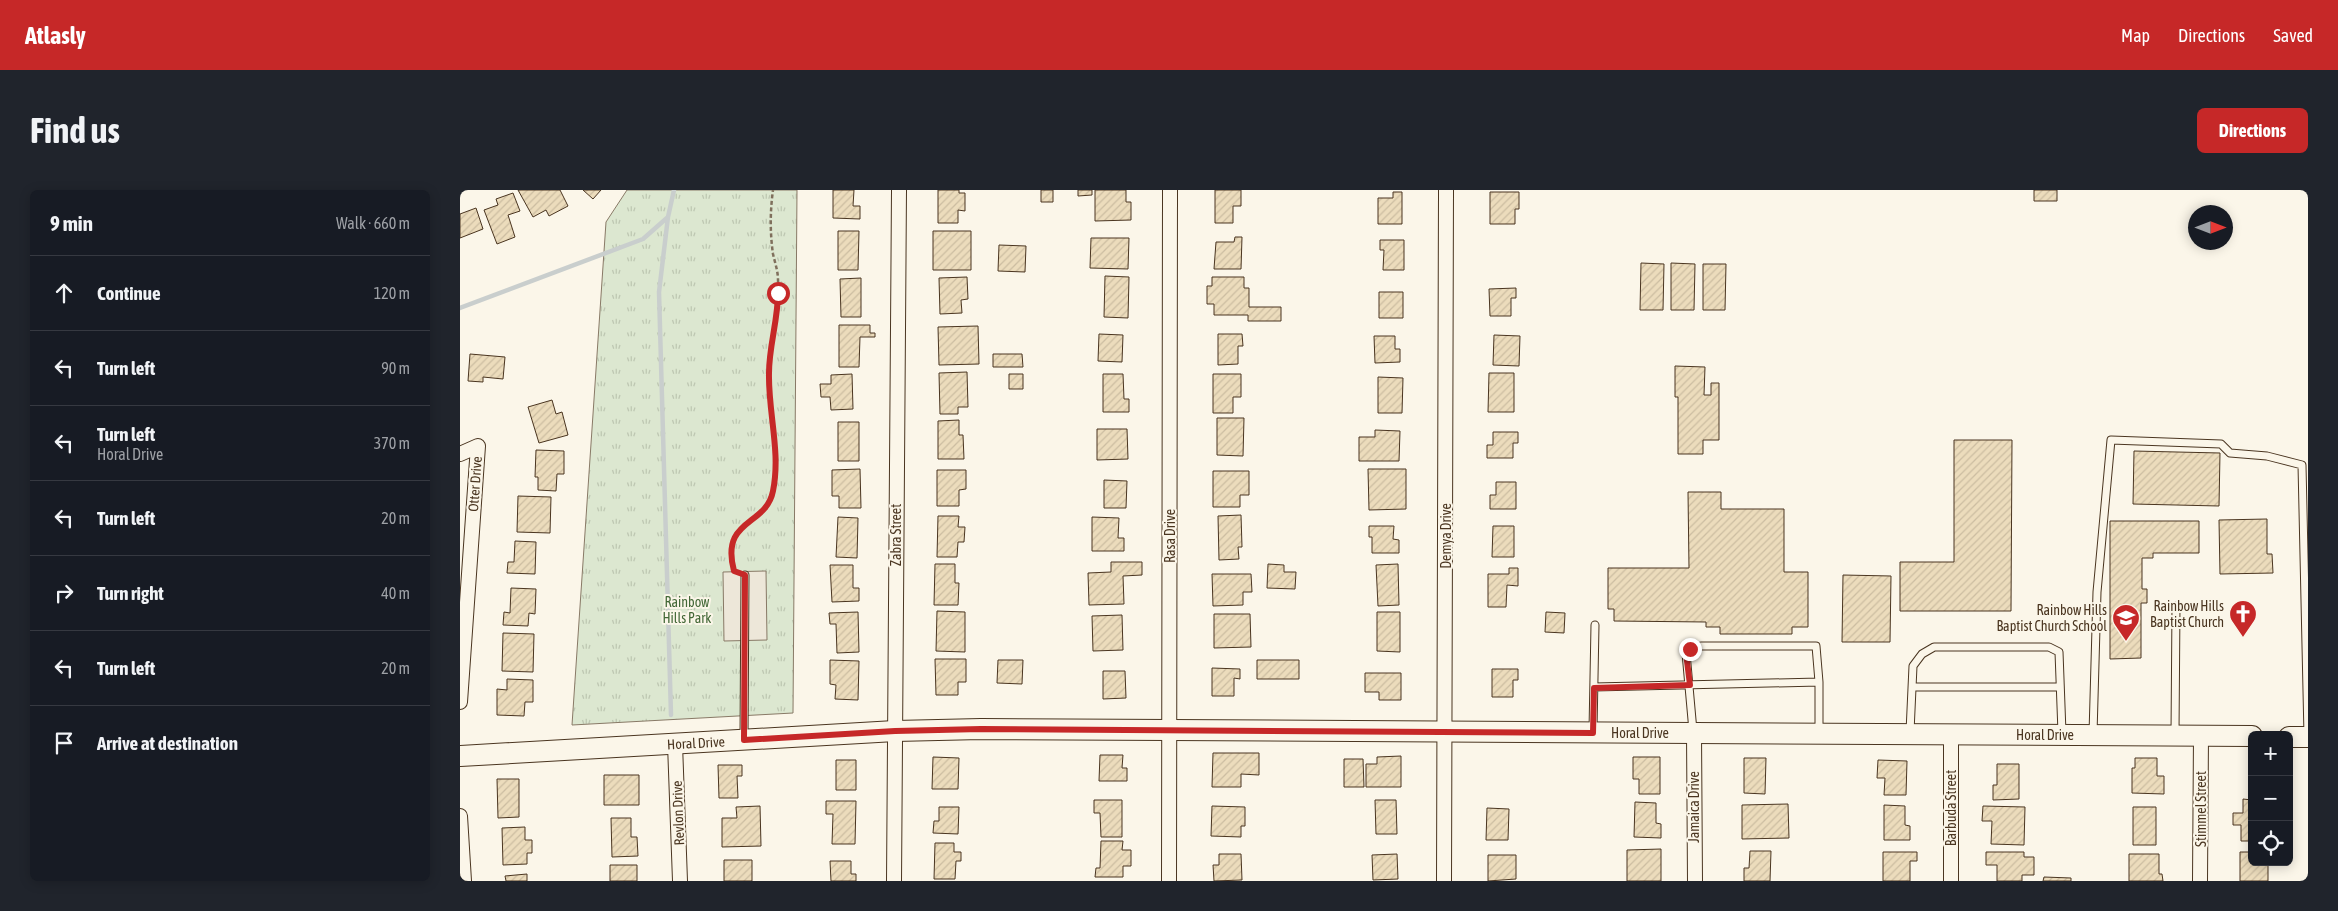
<!DOCTYPE html>
<meta charset="utf-8">
<style>
:root{--surface:#171b24;--page:#20242c;--text:#f1f3f6;--muted:#9ea1a6;--line:#363941;--accent:#c62828}
body{margin:0;font-family:"Asap Condensed",sans-serif;background:var(--page);color:var(--text)}
.controls{position:absolute;right:15px;bottom:15px;display:grid;overflow:hidden;border-radius:8px;box-shadow:0 2px 12px #0003}
.controls button{width:45px;height:45px;display:grid;place-items:center;padding:0;border:0;border-bottom:1px solid var(--line);background:var(--surface);color:var(--text);font:25px sans-serif}
.compass{position:absolute;left:1728px;top:15px;width:45px;height:45px;border-radius:50%;background:var(--surface);box-shadow:0 2px 12px #0003;rotate:90deg}
.stop{position:absolute;width:15px;height:15px;margin:-11px;border:4px solid #c62828;border-radius:50%;background:#fff}
.stop.end{background:#c62828;border-color:#fff;box-shadow:0 1px 5px #0008}
.list{margin:0;padding:0;list-style:none}
h2{display:flex;justify-content:space-between;align-items:center;height:65px;margin:0;padding:0 20px;font-size:21px}
h2 small{font-size:16px;font-weight:400;color:var(--muted)}
.list li{display:grid;grid-template-columns:32px 1fr auto;gap:15px;align-items:center;box-sizing:border-box;height:75px;padding:0 20px;border-top:1px solid var(--line)}
.list b{display:block;font-size:19px;white-space:nowrap}
.list p{margin:0;font-size:16px;white-space:nowrap;color:var(--muted)}
.list em{font-size:16px;font-style:normal;color:var(--muted)}
.icon{flex:none;width:28px;height:28px;fill:none;stroke:currentColor;stroke-width:2;stroke-linecap:round;stroke-linejoin:round}
.map{position:relative;flex:none;width:1848px;height:691px;overflow:hidden;border-radius:8px}
header{display:flex;align-items:center;gap:30px;box-sizing:border-box;height:70px;padding:0 25px;background:var(--accent);color:#fff}
header strong{font-size:24px}
nav{display:flex;gap:28px;margin-inline-start:auto;font-size:18px}
.intro{display:flex;align-items:center;justify-content:space-between;box-sizing:border-box;height:120px;padding:0 30px}
h1{margin:0;font-size:35px}
.button{padding:12px 22px;border-radius:8px;background:var(--accent);color:#fff;font-size:18px;font-weight:700}
main{display:flex;gap:30px;padding:0 30px}
aside{flex:1;background:var(--surface);border-radius:8px;box-shadow:0 2px 12px #0003}
.map>svg:first-child{display:block}
</style>
<header>
<strong>Atlasly</strong>
<nav><a>Map</a><a>Directions</a><a>Saved</a></nav>
</header>
<div class="intro"><h1>Find us</h1><a class="button">Directions</a></div>
<main>
<aside>
<h2>9 min<small>Walk · 660 m</small></h2>
<ul class="list">
<li><svg class="icon" aria-label="ahead" viewBox="0 0 24 24"><path d="M12 20V5M6 11l6-6 6 6"/></svg><div><b>Continue</b></div><em>120 m</em></li>
<li><svg class="icon" aria-label="left" viewBox="0 0 24 24"><path d="M17 20v-9H6M10 6l-5 5 5 5"/></svg><div><b>Turn left</b></div><em>90 m</em></li>
<li><svg class="icon" aria-label="left" viewBox="0 0 24 24"><path d="M17 20v-9H6M10 6l-5 5 5 5"/></svg><div><b>Turn left</b><p>Horal Drive</p></div><em>370 m</em></li>
<li><svg class="icon" aria-label="left" viewBox="0 0 24 24"><path d="M17 20v-9H6M10 6l-5 5 5 5"/></svg><div><b>Turn left</b></div><em>20 m</em></li>
<li><svg class="icon" aria-label="right" viewBox="0 0 24 24"><path d="M7 20v-9h11M14 6l5 5-5 5"/></svg><div><b>Turn right</b></div><em>40 m</em></li>
<li><svg class="icon" aria-label="left" viewBox="0 0 24 24"><path d="M17 20v-9H6M10 6l-5 5 5 5"/></svg><div><b>Turn left</b></div><em>20 m</em></li>
<li><svg class="icon" aria-label="arrive" viewBox="0 0 24 24"><path d="M6 21V4h12l-3 4 3 4H6"/></svg><div><b>Arrive at destination</b></div></li>
</ul>
</aside>
<div class="map">
<svg width="1848" height="691" viewBox="0 0 1848 691">
<defs>
<pattern id="park-tufts" width="24" height="20" patternUnits="userSpaceOnUse" patternTransform="scale(1.25)"><rect width="24" height="20" fill="#dce7d0"/><path d="M3 7l-1-3M5 7V3M7 7l1-3M15 17l-1-3M17 17v-4M19 17l1-3" fill="none" stroke="#bec7b2"/></pattern>
<pattern id="building-hatch" width="6" height="6" patternUnits="userSpaceOnUse" patternTransform="scale(1.25)"><rect width="6" height="6" fill="#ecdcbc"/><path d="M-1 1l2-2M0 6l6-6M5 7l2-2" fill="none" stroke="#ccbda1"/></pattern>
</defs>
<rect width="100%" height="100%" fill="#fbf6e9"/>
<path fill="url(#park-tufts)" stroke="#887966" d="M167,0H337L333,523L112,535L146,32Z"/>
<path fill="#ede7d9" stroke="#887966" d="M306,381L307,450L264,451L263,382Z"/>
<g fill="none" stroke-linecap="round" stroke-linejoin="round">
<path stroke="#c9cecd" stroke-width="4.5" d="M208,27L199,102L211,525
M0,118L183,49L208,27L214,0"/>
</g>
<path fill="url(#building-hatch)" stroke="#4a3520" d="M58,0H100L108,16L89,26L86,20L73,27Z
M123,0H141L133,9Z
M373,0H394L393,16H400V29L373,28Z
M478,0H499V3H505V21L498,20V33H478Z
M581,0H593V12H581Z
M618,0H632V5L618,6Z
M635,0H666V12H671V30L635,31Z
M755,0H781V16H773V33H755Z
M1574,0H1597V11H1574Z
M933,2H942V34H918V8H933Z
M1030,2H1059V19H1055V34H1030Z
M53,3L60,21L48,25L55,47L37,54L24,20L38,15L36,9Z
M16,18L23,39L0,48V24Z
M378,41H399L398,80H378Z
M473,41H511V80H473Z
M775,47H782L781,79H754L756,52H774Z
M631,48H669L668,79L630,78Z
M920,50H944V80H923L924,60H920Z
M539,55L566,56L565,82L538,81Z
M1181,73L1204,74L1203,120H1180Z
M1211,73L1235,74L1234,120H1211Z
M1243,74H1266L1265,120H1243Z
M645,86L669,87L668,128L644,127Z
M507,87L508,109L501,110L502,123L480,124L479,88Z
M752,87H784V98H789V117H821V131H788V125H754V114H747V96H752Z
M401,88V127H381L380,89Z
M1056,98V108H1051V126H1030L1029,99Z
M919,102H943V128H919Z
M379,135H410V143H415V147H400L399,177H379Z
M518,136L519,174L479,175L478,137Z
M639,144L663,145L662,172L638,171Z
M758,144H782L783,156H778V174L758,175Z
M1034,145L1060,146L1059,176L1033,175Z
M914,146H935V159H940V172L915,173Z
M10,164L45,167L43,189L23,187V192L8,191Z
M533,164H562L563,177H533Z
M1215,176L1245,177L1244,205H1251V193H1259V250H1243V264H1218V207H1215Z
M507,182L508,217H498V224H480L479,183Z
M1029,183H1054V222H1028Z
M392,184L393,219L371,220L370,207H361L360,194H371V185Z
M549,184H563V199H549Z
M643,184H663L664,209H669V222H643Z
M753,184H781V207H773V223H753Z
M918,187L943,188L942,223H918Z
M92,210L96,224L102,222L108,245L79,253L68,217Z
M757,228H784L783,266L757,265Z
M499,230V245H503L504,269H478V231Z
M378,232H399V271H378Z
M637,239H667L668,269L637,270Z
M915,240L940,241L939,271H899V247H915Z
M1033,242H1058V253H1053V268H1027V255H1033Z
M1494,250H1552L1551,421H1440V372H1494Z
M76,260L104,261V284H97L96,301L78,300V287H75Z
M1674,261L1760,263L1759,316L1673,314Z
M400,279L401,318H379V306H372V280Z
M908,279H946V319L909,320Z
M477,280H506V299L499,300V316H477Z
M753,281H789V305H780V317H753Z
M644,290L667,291L666,318H644Z
M1036,292H1056V319H1030V305H1036Z
M1228,302H1261V319H1324V382H1348V437H1332V444H1260V437H1246V432L1154,431V419H1148V378H1229Z
M58,306L91,307L90,343L57,342Z
M781,325L782,357H778L779,369L759,370L758,326Z
M478,326H499L498,337H505L504,352H498L497,367H477Z
M378,327L398,328L397,368L376,367Z
M632,327L659,328L658,348H664V361H632Z
M1807,329V364H1812L1813,383L1760,384L1759,330Z
M1650,331H1739V363H1693V368H1682V399H1687V413H1681V468L1650,469Z
M909,336H934L933,349L939,350V363H912V347H909Z
M1033,336H1054V367H1032Z
M55,351L76,352L75,384L47,383L48,372H54Z
M651,372H682V385L663,386L664,414L629,415L628,383L651,382Z
M475,374H495V393H499L498,415H474Z
M808,374L824,375V382H836L835,399L807,398Z
M938,374L939,415L918,416L916,375Z
M370,375H393V398H399V411L372,412Z
M1049,378H1058V396L1047,395L1046,417H1028V384H1049Z
M752,384H791L792,402H783V415L753,416Z
M1383,385L1431,386L1430,452H1382Z
M51,398L76,399L75,424L69,423L68,436L43,435L44,422L50,423Z
M477,421L505,422V462L476,461Z
M398,422L399,462L377,463L376,434H370L369,423Z
M917,422H940V462L917,461Z
M1086,422L1105,423L1104,443L1085,442Z
M754,424H790L791,457L754,458Z
M662,425L663,460L633,461L632,426Z
M43,443L74,444L73,482L42,481Z
M475,469H506V492H498V505H476Z
M370,470L399,471L398,510L375,509L376,495L370,494Z
M538,470H563L562,494L537,493Z
M797,470H839V489H797Z
M752,478L780,479V489L774,488V506H752Z
M1032,479H1058V490H1053V507H1032Z
M643,481H665L666,508L643,509Z
M905,483H941V510H919V502H905Z
M47,489L73,490V512H65L64,526L37,525V499L47,500Z
M753,563H799V585L781,584V597H752Z
M640,565H663L662,578H667V591H639Z
M941,566V597H906V574H917V567Z
M473,567L499,568L498,599H472Z
M1173,567H1200V604H1179V589H1173Z
M1284,568H1306L1305,604L1284,603Z
M1675,568H1697V586H1704V604L1672,603V578H1675Z
M884,569H903L904,597H884Z
M376,570H396V600H376Z
M1418,570L1447,571L1446,605H1424L1425,588H1417Z
M1537,574H1559V609L1533,610V595H1537Z
M258,575H282V586H277L278,608H259Z
M144,585H179V615H144Z
M37,589H59V627L38,628Z
M1783,609L1792,610V651H1781V635H1773V623H1783Z
M634,610H662V647H641L640,623H634Z
M915,610H936L937,644H916Z
M366,611H396L395,654H372L373,624H366Z
M1175,612L1196,613V633L1201,634V648L1174,647Z
M1328,614L1329,648L1282,649V615Z
M1424,615L1445,616V635L1450,636V650H1424Z
M300,616L301,656L262,657V628H277L276,617Z
M752,616L785,617V636H781V647L751,646Z
M1523,616L1565,617L1564,655L1531,654L1532,631H1522Z
M479,617H499L498,644L473,643L474,631H479Z
M1673,617H1696V655H1673Z
M1027,618L1049,619L1048,650H1026Z
M151,628H171V647H177L178,666L152,667Z
M65,637V650H72V663H67V674L43,675L42,638Z
M641,651H663L662,660H671V676H663V687H635L636,678H640Z
M475,653H494V662H501V671H496L495,689H474Z
M1201,659V691H1167V660Z
M1290,661H1311L1310,691H1284V678H1289Z
M1423,662H1457V671H1450V691H1423Z
M1526,662H1564V667H1574V685H1562V691H1537V675H1526Z
M1780,662H1792V672H1808V691H1780Z
M759,664H781L782,690L754,691L753,675H759Z
M937,664L938,689L913,690L912,665Z
M1669,664H1699V684H1702L1703,691H1669Z
M1028,665H1056V689L1028,691Z
M264,670H292V691H264Z
M370,671H391V684H396V691H371Z
M150,675H177V691H150Z
M67,684V691H46L45,686Z
M1584,687L1611,688V691H1583Z"/>
<g fill="none" stroke-linecap="round" stroke-linejoin="round">
<defs>
<path id="lane" d="M1134,497L1359,492V541
M1452,497H1600
M1133,540L1135,435
M1233,541L1226,463L1230,459L1241,456H1356L1359,492
M1450,542L1453,476L1462,464L1474,457H1589L1599,462L1602,543
M1715,543L1716,416
M1633,544L1637,402L1651,250L1761,254L1770,263L1807,266L1842,275L1848,546
M284,547L285,385"/>
<path id="street" d="M0,264L18,256L0,512
M1234,543L1235,691
M215,554L220,691
M0,626L4,691
M434,691L439,0
M709,691L710,0
M984,691L986,0
M1491,691V545
M1740,691L1741,546"/>
<path id="secondary" d="M1829,547H1848
M0,566L435,541L521,539L1792,546"/>
</defs>
<use href="#lane" stroke="#4a3520" stroke-width="9"/>
<use href="#street" stroke="#4a3520" stroke-width="16"/>
<use href="#secondary" stroke="#4a3520" stroke-width="22"/>
<path stroke="#7f6f5c" stroke-width="2.5" stroke-dasharray="4 2.5" stroke-linecap="butt" d="M275,381C256,332 308,334 313,299C318,261 309,223 309,185C309,153 320,123 318,90C318,81 315,73 313,64C310,43 310,22 313,0"/>
<use href="#lane" stroke="#fbf6e9" stroke-width="7"/>
<use href="#street" stroke="#fbf6e9" stroke-width="14"/>
<use href="#secondary" stroke="#fbf6e9" stroke-width="20"/>
</g>
<g fill="none" stroke-linecap="round" stroke-linejoin="round">
<path stroke="#c62828" stroke-width="6" d="M318,103C318,130 309,156 309,183C308,222 321,262 313,301C306,337 260,328 274,381L285,385L284,550L435,541L521,539L1133,543L1134,498L1230,495L1226,463L1230,459"/>
</g>
<defs>
<symbol id="church-pin" viewBox="-11 -11 22 30"><path d="M0 17L-7.5 6A9.5 9.5 0 1 1 7.5 6Z" fill="#c62828" stroke="#fbf6e9"/><path d="M-1.2-6h2.4v3.5h3.3v2.4h-3.3V6h-2.4V-.1h-3.3v-2.4h3.3Z" fill="#fff"/></symbol>
<symbol id="school-pin" viewBox="-11 -11 22 30"><path d="M0 17L-7.5 6A9.5 9.5 0 1 1 7.5 6Z" fill="#c62828" stroke="#fbf6e9"/><path d="M0-5L7-2L0 1L-7-2ZM-4 1L0 2.5L4 1V4Q0 6-4 4Z" fill="#fff"/></symbol>
</defs>
<g fill-rule="evenodd">
<use href="#church-pin" x="1767" y="408" width="32" height="43"/>
<use href="#school-pin" x="1650" y="412" width="32" height="43"/>
</g>
<g text-anchor="middle" dominant-baseline="central" stroke-width="4" stroke-linejoin="round" paint-order="stroke">
<g font-size="14" fill="#4a3520" stroke="#fbf6e9">
<text transform="translate(15 294) rotate(-86)">Otter Drive</text>
<text transform="translate(436 345) rotate(-90)">Zabra Street</text>
<text transform="translate(710 346) rotate(-90)">Rasa Drive</text>
<text transform="translate(986 346) rotate(-90)">Demya Drive</text>
<text x="1180" y="543">Horal Drive</text>
<text x="1585" y="545">Horal Drive</text>
<text transform="translate(236 553) rotate(-3)">Horal Drive</text>
<text transform="translate(1234 617) rotate(-90)">Jamaica Drive</text>
<text transform="translate(1491 618) rotate(-90)">Barbuda Street</text>
<text transform="translate(1741 619) rotate(-90)">Stimmel Street</text>
<text transform="translate(218 623) rotate(-92)">Revlon Drive</text>
</g>
<g font-size="14" fill="#436837" stroke="#fbf6e9">
<text x="227" y="412">Rainbow<tspan x="227" dy="16">Hills Park</tspan></text>
</g>
<g font-size="14" fill="#4a3520" stroke="#fbf6e9" text-anchor="end">
<text x="1764" y="416">Rainbow Hills<tspan x="1764" dy="16">Baptist Church</tspan></text>
<text x="1647" y="420">Rainbow Hills<tspan x="1647" dy="16">Baptist Church School</tspan></text>
</g>
</g>
</svg>
<div class="controls">
<button>+</button>
<button>−</button>
<button><svg class="icon" aria-label="locate" viewBox="0 0 24 24"><circle cx="12" cy="12" r="6"/><path d="M12 2v4M12 18v4M2 12h4M18 12h4"/></svg></button>
</div>
<svg class="compass" viewBox="-18 -18 36 36"><path d="M0-13l5 13h-10z" fill="#e53935"/><path d="M0 13l5-13h-10z" fill="#9ea1a6"/></svg>
<div class="stop" style="left:318px;top:103px"></div>
<div class="stop end" style="left:1230px;top:459px"></div>
</div>
</main>
